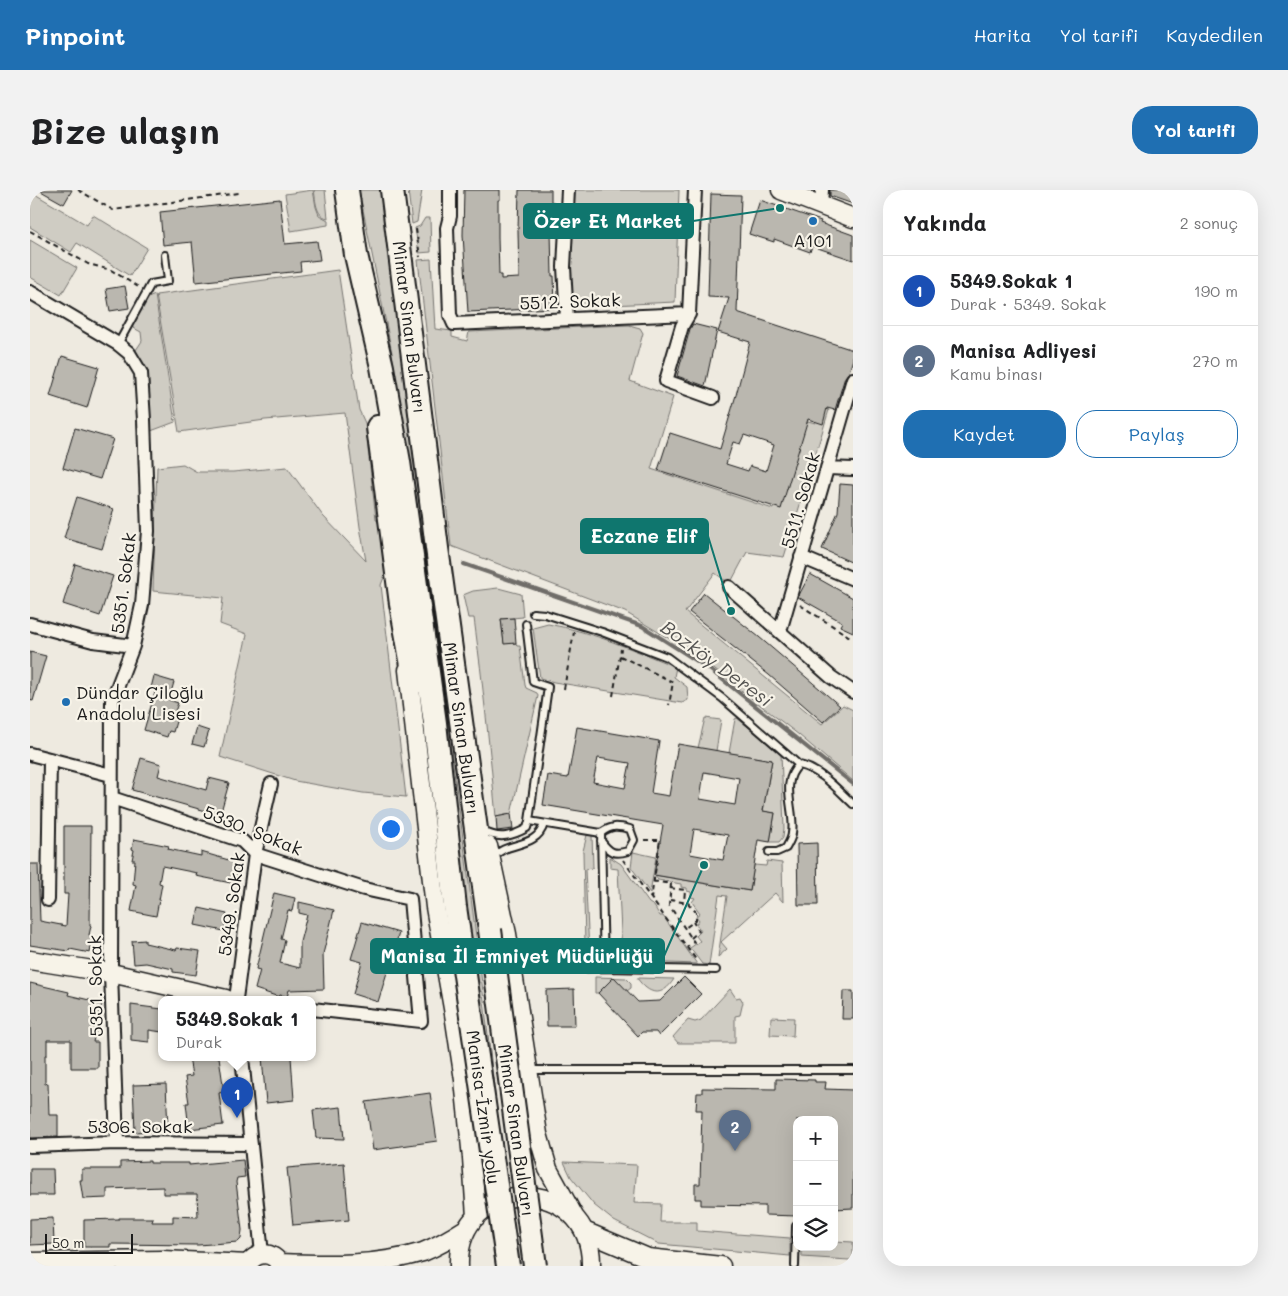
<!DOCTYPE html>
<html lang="tr">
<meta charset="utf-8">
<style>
:root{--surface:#fff;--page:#f2f2f2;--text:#202124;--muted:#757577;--line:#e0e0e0;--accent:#1f6fb2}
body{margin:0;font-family:Mali,sans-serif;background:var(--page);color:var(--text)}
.controls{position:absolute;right:15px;bottom:15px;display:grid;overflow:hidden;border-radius:10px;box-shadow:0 5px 20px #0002}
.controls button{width:45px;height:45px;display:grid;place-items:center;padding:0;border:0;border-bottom:1px solid var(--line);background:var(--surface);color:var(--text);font:25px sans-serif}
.scale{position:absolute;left:15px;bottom:12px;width:88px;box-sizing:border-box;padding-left:5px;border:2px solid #1c1c1c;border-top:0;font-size:14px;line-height:18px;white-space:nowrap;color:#1c1c1c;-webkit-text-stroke:4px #f7f3e8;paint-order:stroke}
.you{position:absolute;left:360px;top:638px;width:18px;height:18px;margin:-12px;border:4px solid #fff;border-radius:50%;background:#1a73e8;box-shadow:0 0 0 8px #1a73e833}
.badge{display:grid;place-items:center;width:32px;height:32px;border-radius:50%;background:var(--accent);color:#fff;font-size:16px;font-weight:700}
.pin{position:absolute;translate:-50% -41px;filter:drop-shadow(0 1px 2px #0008)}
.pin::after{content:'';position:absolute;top:26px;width:18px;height:15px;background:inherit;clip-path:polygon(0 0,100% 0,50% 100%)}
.popup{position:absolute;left:128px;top:806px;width:158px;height:65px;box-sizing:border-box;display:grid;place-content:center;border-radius:10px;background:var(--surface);filter:drop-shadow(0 1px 4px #0005);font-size:16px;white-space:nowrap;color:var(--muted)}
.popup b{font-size:19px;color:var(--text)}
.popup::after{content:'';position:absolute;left:50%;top:100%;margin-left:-10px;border:10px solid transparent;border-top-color:var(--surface)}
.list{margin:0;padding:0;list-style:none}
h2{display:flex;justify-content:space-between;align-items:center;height:65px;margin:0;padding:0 20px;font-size:21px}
h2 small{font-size:16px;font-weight:400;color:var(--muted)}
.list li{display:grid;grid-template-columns:32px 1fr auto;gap:15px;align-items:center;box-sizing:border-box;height:70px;padding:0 20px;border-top:1px solid var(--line)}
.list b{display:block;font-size:19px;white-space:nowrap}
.list p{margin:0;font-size:16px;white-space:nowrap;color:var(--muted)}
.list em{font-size:16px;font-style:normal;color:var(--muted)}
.actions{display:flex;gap:10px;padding:15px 20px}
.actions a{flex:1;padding:11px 0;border:1px solid var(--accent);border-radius:20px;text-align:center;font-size:18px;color:var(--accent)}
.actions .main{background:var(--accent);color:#fff}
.icon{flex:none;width:28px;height:28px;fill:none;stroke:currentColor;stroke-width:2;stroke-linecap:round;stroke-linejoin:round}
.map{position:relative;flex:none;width:823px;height:1076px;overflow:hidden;border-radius:20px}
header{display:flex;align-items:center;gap:30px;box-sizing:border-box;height:70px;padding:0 25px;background:var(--accent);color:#fff}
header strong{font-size:24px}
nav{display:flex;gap:28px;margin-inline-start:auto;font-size:18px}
.intro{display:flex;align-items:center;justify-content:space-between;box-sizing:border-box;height:120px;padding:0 30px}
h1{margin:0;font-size:35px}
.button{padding:12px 22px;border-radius:20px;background:var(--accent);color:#fff;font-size:18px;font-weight:700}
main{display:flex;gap:30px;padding:0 30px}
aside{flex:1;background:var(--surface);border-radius:20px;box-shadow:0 5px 20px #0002}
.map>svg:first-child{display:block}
</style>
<header>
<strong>Pinpoint</strong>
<nav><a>Harita</a><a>Yol tarifi</a><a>Kaydedilen</a></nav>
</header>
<div class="intro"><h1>Bize ulaşın</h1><a class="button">Yol tarifi</a></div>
<main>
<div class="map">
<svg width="823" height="1076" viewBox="0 0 823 1076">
<rect width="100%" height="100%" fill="#eeeae0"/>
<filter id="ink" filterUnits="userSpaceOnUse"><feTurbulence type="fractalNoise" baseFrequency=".02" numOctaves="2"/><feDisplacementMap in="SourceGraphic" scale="10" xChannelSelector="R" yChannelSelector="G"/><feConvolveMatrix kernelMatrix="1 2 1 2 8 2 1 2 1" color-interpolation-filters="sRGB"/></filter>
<g filter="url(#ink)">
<path fill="#cfccc3" stroke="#767470" d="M283,0L286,17L289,25L298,30V35L261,41L255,4Z
M284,0H295L298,28C285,26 286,10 284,0Z
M329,0H351L393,343H387L384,332L362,163Z
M378,0H392L387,32L382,34Z
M539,0H649L645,112L538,117Z
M3,3L57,35L63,25L117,58L100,86L47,53L41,62L0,37V8Z
M395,28H400L401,62L389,63L385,38L390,36Z
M0,50L47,78L31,105L0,87Z
M401,69L405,139L422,141V147L437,151L439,142L599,135L610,138L613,143L600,191L643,207L621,279L743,319L771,229L785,233L790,217L799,220L754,367L717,362L700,394L685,383L655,422L792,534L813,515L823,520V591L769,545L663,463L595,422L421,356L388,70Z
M308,80L329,220L335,233L346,329L350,336L356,382L351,395L376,607L333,603L265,591L190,567L217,444L190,434L193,408L123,401L127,277L153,274L167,282H203L257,277L293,326L336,371L330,337L315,223L235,230L149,242L126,105Z
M125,105L145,232L121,241C120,211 120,189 104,163L112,151L111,142L100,136L113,110Z
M468,398L491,404L493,427L471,429L474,453H486L487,456H490L495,495L496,498L507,503L508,506L481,624L466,627C460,560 453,494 444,428H438L433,405L443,401Z
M393,403H400L449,768L473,972H466Z
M518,434C563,442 604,460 646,477L644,487L657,497L658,510L652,513L524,492L510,488L503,438Z
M675,528L691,530L686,561L668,558Z
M707,528L751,563L754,638L753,647L749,652H740L745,623L733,621L742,570L699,563L705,529Z
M557,645H562L563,678L555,679L559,762H565L564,771L541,772L540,756L555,755L553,661Z
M603,662L626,667L620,703L601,677Z
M580,667L591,674L619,713L624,716L630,726H633L667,774L586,771L583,770L582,764L592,763L588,679L580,678Z
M737,671L752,673L753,712L745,703L691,752L697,759L688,767L697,706L689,705L679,775L672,774L660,758L670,751L666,746L671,741L666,734L669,730L666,726L670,723L662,712L665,708L661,707V702L657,701V698L651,697V694L628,690L624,685L720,701L724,675L736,676Z
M565,787L596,788L601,793V798L597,801L584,788L568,803H565Z
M607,788L644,789C632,808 619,805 607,788Z
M700,799L706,808L710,807L713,812L710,825L705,826V853H648L643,847L658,830L665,832L671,830Z
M741,827L764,828L763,846L740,845Z
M534,972L607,975L604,1013L631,1014L630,1032H667V1041L760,1048V1066L629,1054L584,1031L564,1015L541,987Z
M804,1051L823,1052V1069L819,1070L772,1067V1057H804Z"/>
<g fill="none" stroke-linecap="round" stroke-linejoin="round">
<path stroke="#6f6d69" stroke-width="4" d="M434,374L612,436L678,478L823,594"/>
</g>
<path fill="#bab7af" stroke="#1c1c1c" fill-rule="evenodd" d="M9,0H42L34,14Z
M434,0H470V10H468V47L469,85H471V89L489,88L488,40L489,0H521V12H524L523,41H521L522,86H524L525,118L438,122L433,45Z
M800,0H823V14L800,6Z
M681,4L711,5L707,122L823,160V169L819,182L815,187L805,220L797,218L793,234L778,229L751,319L628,280L640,243L690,259L706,205L720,152L688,142L699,108L678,107ZM714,245L744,255L736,281L720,276L718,281L696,274L703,252L710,254Z
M250,9L255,54L287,51L290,70L270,72L271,81L166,92L162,52L133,55L130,22Z
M730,10L791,31L790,33L823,45V70L782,56L780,62L744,49V52L719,44Z
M95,96L99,118L80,121L76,99Z
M663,134L687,140L675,196L647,186L660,139Z
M32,166L69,177L57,218L20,206Z
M45,238L83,249L70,289L33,278Z
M810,294L823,295V373L792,359L808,322Z
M47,307L84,319L72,359L34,348Z
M45,374L83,386L70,426L33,414Z
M780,384L823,408V442L810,436L812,432L768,407Z
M674,403L729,447L810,516L793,532L739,485L659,422Z
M484,428L486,453L474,454L471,429Z
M0,462L16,466L3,511L0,510Z
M124,486L144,492L139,510L148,513L143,527L147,528L143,542L139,541L137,547L114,540L126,499L121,498Z
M167,537L179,541L174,557L162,554Z
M547,537L629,551L621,603L639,606L648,554L742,570L733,621L745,623L740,652L728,650L720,701L624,685L633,635L513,615L518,585L538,588ZM568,568L600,573L595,598L563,592ZM674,582L709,588L705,615L670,609ZM664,639L698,645L693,670L660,664Z
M111,568L131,574L128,586L176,600L179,588L199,593L190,625L102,600Z
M481,624L483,639L467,641L466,627Z
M34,636H61L60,735L61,736L59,745L63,746L60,763L40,759L39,761L0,755V674H8L10,731L36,736L38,704H34Z
M104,649L139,656L138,659L171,666V662L209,673L206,694L166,686L167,683L132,676L129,693L132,694L126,726L101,721L106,695L103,694L105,670H102L104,660L102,659Z
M787,653L788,715H768L767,654Z
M244,703L265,708L262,721L258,720L251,749L255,750L250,773L270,778V752L277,725L269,723V712L304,720L293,764L294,799L259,800L257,807L250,805L249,807L225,799L230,780L226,779Z
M169,718L197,724L194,741L165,735Z
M332,732L369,743L348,812L323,804L332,772L321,769Z
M115,750V753L146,760L147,758L170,761L166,785L143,782V779L116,773L104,774L102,751Z
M584,787L608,812L630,811L654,787L671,804L629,846L626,842H612L608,846L568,803Z
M0,793L39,802L38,805L72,813L63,852H68V878H41V850H17V865H15V894L18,893L19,925H28V947L0,948Z
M544,799L545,836H517L516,800Z
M813,801H823V829H812Z
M101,815L132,819V842L119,840V852L101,850Z
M159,867H189L194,902L189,903L193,935L159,939L156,913H159L155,887L162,886Z
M232,867H261L264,910L236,913Z
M746,889L785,890V892H796L795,899L823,900V1018L804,1019V930H767V1026L735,1025V1016L671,1015V1009H665V994H670L672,920H666L667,903H672V898L746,899Z
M136,894L138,940L105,942L103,895Z
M400,903L407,951L343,960L336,912Z
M311,917L314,949L286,948L283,920Z
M213,970L215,987L207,988L206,992L212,1040L211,1049L208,1052L168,1055L80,1054V1057H54V1030L89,1029V1028H123L122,1032H143V1026L168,1027L167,1004H133V997L77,999V1008L53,1009L50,990H52V979H90V972L120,971V973H159V975Z
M314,973L319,1030L263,1035L257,978Z
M0,979H23L24,1005H0Z
M23,1028L24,1054L0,1055V1029Z"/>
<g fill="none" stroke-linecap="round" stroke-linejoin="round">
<defs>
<path id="lane" d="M88,154L121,94L138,91L135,65
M503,423L515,424L572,442L637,467L692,508L769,575
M496,434L503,492L518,497L499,631L571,643L574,778L686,780
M454,641C469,650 483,646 497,638L499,631
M571,643C582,635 587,636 600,639L604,650L598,661C584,665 580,663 571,651
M739,662H747L756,658C758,654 762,648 762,643C766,622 749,592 769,575C790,579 808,600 823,614
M463,668C476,650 506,660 514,634
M527,779L574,778
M499,880H823
M765,1076L766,1036"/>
<path id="street" d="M420,0V26L417,38L420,125L424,134L659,124
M665,0L659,124L652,136L636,191L683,208
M791,15L792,0
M0,102L88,154L99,163L111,183L114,230L118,341L112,415L103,456L82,511L81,783L87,953
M537,129L534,77L538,0
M797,278L823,279
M771,367L823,389
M699,397L801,487L823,502
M0,434L63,451L103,456
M750,441L823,189
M0,564L81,585
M82,608L212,651L225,664L334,699L380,709L391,831L282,819
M18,710L20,569
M206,809L225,664L241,594
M212,867L232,1064
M0,956L87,953L221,954"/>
<path id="secondary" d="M751,0L823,28
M378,480L405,717L424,824L434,890L442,968L446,1027
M458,656L477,744L508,944L518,979L545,1028
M0,770L81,783L196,809
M554,1041L618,1068L691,1076
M0,1072L133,1070L218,1074
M250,1073C298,1075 347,1076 393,1062C408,1056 423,1047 437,1038
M217,1076C225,1061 243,1060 251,1076
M429,1076C426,983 563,983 561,1076"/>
<path id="highway" d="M317,0L326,65L352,177L369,272L405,533L425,717L431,758
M362,0L407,358L460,740
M348,237L371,414L385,492"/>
</defs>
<use href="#lane" stroke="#1c1c1c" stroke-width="10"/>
<use href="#street" stroke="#1c1c1c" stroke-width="16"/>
<use href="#secondary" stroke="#1c1c1c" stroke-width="21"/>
<use href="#highway" stroke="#1c1c1c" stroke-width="26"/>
<path stroke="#1c1c1c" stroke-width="2" stroke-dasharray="5 4" stroke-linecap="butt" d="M48,0L83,20L209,3L211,0
M386,39L390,67
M0,41L58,74L81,80L110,98
M770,415L823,449
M590,466L643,492L639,515
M534,499L544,442
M583,506L591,459
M614,650H630L621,709
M593,670L667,771
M623,691L641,694L639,715L664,752L657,757
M640,698L655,700L654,712
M640,710L658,713L666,722V730L655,738
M661,748L669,741L663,732"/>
<use href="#lane" stroke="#f7f3e8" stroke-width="6"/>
<use href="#street" stroke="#f7f3e8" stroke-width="12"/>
<use href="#secondary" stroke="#f7f3e8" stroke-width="18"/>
<use href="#highway" stroke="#f7f3e8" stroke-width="22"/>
<defs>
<path id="highway-bridge" d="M460,740L505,1076
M431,758L478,1076"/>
</defs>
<use href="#highway-bridge" stroke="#1c1c1c" stroke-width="26" stroke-linecap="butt"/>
<use href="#highway-bridge" stroke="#f7f3e8" stroke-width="22"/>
</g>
</g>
<g fill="#1f6fb2" stroke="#f7f3e8" stroke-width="2">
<circle cx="783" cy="31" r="5"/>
<circle cx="36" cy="512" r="5"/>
</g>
<g text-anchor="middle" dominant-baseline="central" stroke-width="4.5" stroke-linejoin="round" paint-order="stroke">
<g font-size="18" fill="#1c1c1c" stroke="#f7f3e8">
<text x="783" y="50">A101</text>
<text x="46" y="502" text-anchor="start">Dündar Çiloğlu<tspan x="46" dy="21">Anadolu Lisesi</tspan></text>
</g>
<g font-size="18" fill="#1c1c1c" stroke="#f7f3e8">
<text transform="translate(540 111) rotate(-2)">5512. Sokak</text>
<text transform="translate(380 137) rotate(83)">Mimar Sinan Bulvarı</text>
<text transform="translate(770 310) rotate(-74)">5511. Sokak</text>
<text transform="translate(93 393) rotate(-83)">5351. Sokak</text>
<text transform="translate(432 538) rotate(82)">Mimar Sinan Bulvarı</text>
<text transform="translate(223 640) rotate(22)">5330. Sokak</text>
<text transform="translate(201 714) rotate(-82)">5349. Sokak</text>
<text transform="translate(65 796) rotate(-91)">5351. Sokak</text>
<text transform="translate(454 917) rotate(82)">Manisa-İzmir yolu</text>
<text x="110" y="936">5306. Sokak</text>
<text transform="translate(487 940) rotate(82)">Mimar Sinan Bulvarı</text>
</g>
<g font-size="19" font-style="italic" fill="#535250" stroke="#f7f3e8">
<text transform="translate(687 473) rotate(36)">Bozköy Deresi</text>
</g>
</g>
<path fill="none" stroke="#0f766e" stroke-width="2" d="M750 18L663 31M701 421L678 346M674 675L634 766"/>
<g fill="#0f766e" stroke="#f7f3e8" stroke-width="2">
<circle cx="750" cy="18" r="5"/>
<circle cx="701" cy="421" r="5"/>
<circle cx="674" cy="675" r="5"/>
</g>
<g fill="#0f766e" stroke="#0f766e" stroke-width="2">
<rect x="494" y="14" width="169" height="34" rx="5"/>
<rect x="551" y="329" width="127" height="34" rx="5"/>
<rect x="341" y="749" width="293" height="34" rx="5"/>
</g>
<g font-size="19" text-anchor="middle" font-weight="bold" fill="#fff">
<text x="578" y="38">Özer Et Market</text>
<text x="614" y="353">Eczane Elif</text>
<text x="487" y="773">Manisa İl Emniyet Müdürlüğü</text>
</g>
</svg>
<div class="controls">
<button>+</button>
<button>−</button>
<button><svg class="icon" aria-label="layers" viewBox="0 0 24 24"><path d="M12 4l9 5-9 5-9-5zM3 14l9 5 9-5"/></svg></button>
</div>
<div class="scale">50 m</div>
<div class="you"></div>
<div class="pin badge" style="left:207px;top:928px;background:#1a4fb4">1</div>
<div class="popup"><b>5349.Sokak 1</b>Durak</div>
<div class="pin badge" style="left:705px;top:961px;background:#5c6f8a">2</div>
</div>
<aside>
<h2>Yakında<small>2 sonuç</small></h2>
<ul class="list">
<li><span class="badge" style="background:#1a4fb4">1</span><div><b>5349.Sokak 1</b><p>Durak · 5349. Sokak</p></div><em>190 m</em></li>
<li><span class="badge" style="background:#5c6f8a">2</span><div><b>Manisa Adliyesi</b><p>Kamu binası</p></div><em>270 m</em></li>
</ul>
<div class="actions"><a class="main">Kaydet</a><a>Paylaş</a></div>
</aside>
</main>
